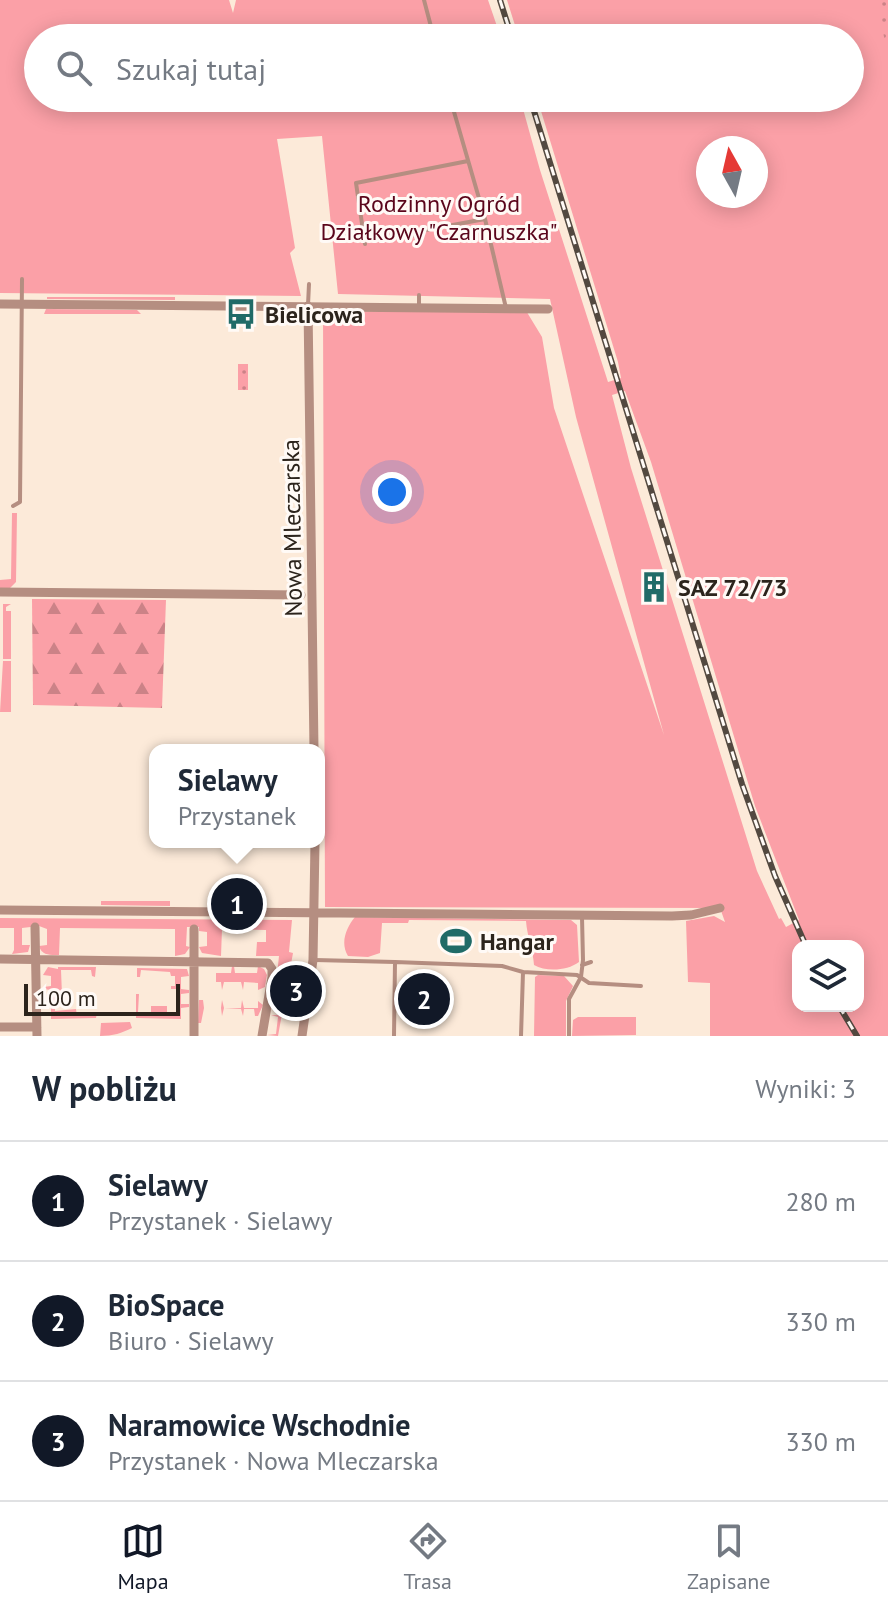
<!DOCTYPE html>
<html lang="pl">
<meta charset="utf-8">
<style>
:root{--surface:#fff;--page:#f2f2f3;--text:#1f2937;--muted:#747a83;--line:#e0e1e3;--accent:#111827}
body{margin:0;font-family:"PT Sans",sans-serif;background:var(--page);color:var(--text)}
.controls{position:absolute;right:24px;bottom:24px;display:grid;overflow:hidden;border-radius:16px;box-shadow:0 4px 20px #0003}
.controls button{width:72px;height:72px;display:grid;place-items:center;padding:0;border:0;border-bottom:2px solid var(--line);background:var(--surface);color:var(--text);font:40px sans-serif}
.compass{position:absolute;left:696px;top:136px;width:72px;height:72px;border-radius:50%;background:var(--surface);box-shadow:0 4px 20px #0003;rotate:352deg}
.scale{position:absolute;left:24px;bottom:20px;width:156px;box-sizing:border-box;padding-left:8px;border:4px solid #2c241c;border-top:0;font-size:22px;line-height:28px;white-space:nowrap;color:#2c241c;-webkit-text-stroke:6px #fffaf6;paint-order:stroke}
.you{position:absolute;left:392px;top:492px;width:28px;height:28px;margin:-20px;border:6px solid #fff;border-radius:50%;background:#1a73e8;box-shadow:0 0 0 12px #1a73e833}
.badge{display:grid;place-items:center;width:52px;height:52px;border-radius:50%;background:var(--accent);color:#fff;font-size:26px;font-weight:700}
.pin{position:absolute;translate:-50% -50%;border:4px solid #fff;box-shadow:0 2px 8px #0006}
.popup{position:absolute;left:149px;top:744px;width:176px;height:104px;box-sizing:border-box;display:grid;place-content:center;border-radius:16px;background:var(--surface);filter:drop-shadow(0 2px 6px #0005);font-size:26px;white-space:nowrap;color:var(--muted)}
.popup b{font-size:30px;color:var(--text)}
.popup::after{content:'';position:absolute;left:50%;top:100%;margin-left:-16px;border:16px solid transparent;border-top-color:var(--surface)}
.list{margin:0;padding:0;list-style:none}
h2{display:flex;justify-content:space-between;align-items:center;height:104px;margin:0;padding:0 32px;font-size:34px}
h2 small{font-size:26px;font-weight:400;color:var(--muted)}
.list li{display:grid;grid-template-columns:52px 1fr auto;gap:24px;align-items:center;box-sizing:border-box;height:120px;padding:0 32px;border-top:2px solid var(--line)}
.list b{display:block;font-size:30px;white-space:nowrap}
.list p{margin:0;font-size:26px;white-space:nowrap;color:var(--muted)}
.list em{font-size:26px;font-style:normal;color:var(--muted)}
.icon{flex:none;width:44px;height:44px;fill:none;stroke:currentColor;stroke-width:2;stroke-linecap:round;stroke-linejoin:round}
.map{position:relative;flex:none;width:888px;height:1036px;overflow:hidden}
.search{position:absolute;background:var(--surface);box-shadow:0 4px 20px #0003;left:24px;right:24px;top:24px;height:88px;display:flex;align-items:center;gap:20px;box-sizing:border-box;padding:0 28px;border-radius:44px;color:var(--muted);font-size:30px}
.sheet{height:464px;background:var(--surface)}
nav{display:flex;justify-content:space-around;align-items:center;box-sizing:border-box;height:112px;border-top:2px solid var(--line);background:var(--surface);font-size:22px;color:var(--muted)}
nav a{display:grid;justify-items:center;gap:4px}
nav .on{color:var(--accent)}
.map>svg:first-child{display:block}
</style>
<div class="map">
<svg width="888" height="1036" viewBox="0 0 888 1036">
<defs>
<pattern id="forest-firs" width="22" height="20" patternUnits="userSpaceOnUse" patternTransform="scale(2)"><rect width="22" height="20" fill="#fba0a7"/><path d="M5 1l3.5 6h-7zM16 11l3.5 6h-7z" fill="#cb8287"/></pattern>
<pattern id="park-dots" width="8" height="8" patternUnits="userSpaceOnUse" patternTransform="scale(2)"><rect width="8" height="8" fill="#fba0a7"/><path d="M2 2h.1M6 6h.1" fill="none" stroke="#cb8287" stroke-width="1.8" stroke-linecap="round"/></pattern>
</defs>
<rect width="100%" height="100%" fill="#fcead9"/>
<path fill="#fba0a7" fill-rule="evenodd" d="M0,0H229L233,13L236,0H488L501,38H38V98H520L540,170L608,382L621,378L618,362L537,98H850V38H519L507,0H888V1036H710V983L688,982L686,921L714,916L725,922L720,908L325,907L323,312L525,309L542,337L554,408L664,735L576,417L550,299L338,294L322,136L277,139L295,248L290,253L301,296L0,293ZM708,148H756V196H708ZM625,391L651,462L755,806L799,920L786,927L781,918L779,919L757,871L631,468L612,395ZM798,946H858V1006H798Z
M47,297H175V300L47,299Z
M46,309L137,310L141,314H44Z
M12,513H17L16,582L10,588L0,589V580L11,579Z
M3,604H11L6,607V611H11V659H3Z
M3,661H11V712H0Z
M101,901H170V906L101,905Z
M355,917L571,920L577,925L579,962C567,971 546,972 534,965C533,949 527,936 526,921L409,920L408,923H382L380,953L368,957L348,956C340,943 346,928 355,917Z
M0,918L292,920L289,952L293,953L278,1036L267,1035L276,1034L278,1017L271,1015H279L282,997L274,995L282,994L284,977L277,975L279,956H256L257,942H266V930L222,929L221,956L202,953L199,947L207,946V932L199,931V927H187L186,946L190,947L185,954L175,956V929L60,928L59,955C51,955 42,956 39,946L47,945V929L39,926L22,928V945H30L28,952L12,954L14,950V928H0Z
M232,966H234L235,973H257L258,966L264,969L267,975L265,987L258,990V983L244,982L243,990L241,982H224L222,990L221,982H216V973H231Z
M48,967L58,969V967H96L95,977L92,976L91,970H61L62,995H55V1011L76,1009L77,1016L82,1015V1012H97L96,1018L51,1019V1004H43V1001L51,1000V990L43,989V987L51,986V976L43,975Z
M137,968L187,969L189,976L181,977V989L189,990V993L181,994V1004H189V1007L181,1008V1019L136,1018V994H139L138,1012H151V1006H167V1012H178L176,989H171V986H175V976H171L170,972L141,970L140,977H137Z
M538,975L564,976L573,986L566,1001V1036H534L535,977Z
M199,1000H203L204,1008H221L222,1000L224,1008H241L242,1000L244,1008H258V1001L263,1005L258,1016H255L254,1009H244L243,1016L241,1009L224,1008L222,1016L221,1008H204L201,1023H198Z
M578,1017H636V1035L572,1036L573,1020Z
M130,1022L132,1028C122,1033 113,1036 100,1036L101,1023Z"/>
<path fill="url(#forest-firs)" d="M32,599L166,600L162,708L33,705Z"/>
<path fill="url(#park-dots)" d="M877,0H888V58Z
M238,364H248V390H238Z"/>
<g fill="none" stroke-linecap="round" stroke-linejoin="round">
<path stroke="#b58e81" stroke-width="4" d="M424,0L434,38
M450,98L485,219L506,308
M415,236V232L485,219
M365,244L356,183L468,161
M419,295V306
M308,305L309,284
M13,506L20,502L22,279
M315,960L395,962L394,1036
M395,962L502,966L523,972
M582,965L591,962
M521,1036L523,972L577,975L589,983L641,986
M569,1036V999L581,977L583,960L582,917"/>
<path stroke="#b58e81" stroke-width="9" d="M0,304L548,309
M308,306L314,750
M0,592L301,595
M0,910L672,916L691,915L720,908
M35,927L37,1036
M0,959L268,963L272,969V977L262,1036
M0,1027H37
M194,1036V929
M302,1036L313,960L315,842"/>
<defs>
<path id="rail" d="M500,0L512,38
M530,98L742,784L775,876L806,946
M839,1006L857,1036"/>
</defs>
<use href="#rail" stroke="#534940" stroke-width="6"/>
<use href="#rail" stroke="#fffaf6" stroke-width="3" stroke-dasharray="9" stroke-linecap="butt"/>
</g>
<defs>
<symbol id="bus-bare" viewBox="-9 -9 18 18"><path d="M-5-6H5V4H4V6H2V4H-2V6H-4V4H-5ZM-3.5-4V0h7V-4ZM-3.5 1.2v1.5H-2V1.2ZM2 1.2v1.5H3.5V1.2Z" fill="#206b67" stroke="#fffaf6" stroke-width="2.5" paint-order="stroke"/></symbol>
<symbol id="building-bare" viewBox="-9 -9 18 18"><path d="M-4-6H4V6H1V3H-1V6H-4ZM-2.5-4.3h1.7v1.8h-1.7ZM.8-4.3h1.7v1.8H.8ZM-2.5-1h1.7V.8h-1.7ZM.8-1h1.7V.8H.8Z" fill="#206b67" stroke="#fffaf6" stroke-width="2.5" paint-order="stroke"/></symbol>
<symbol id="stadium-bare" viewBox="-9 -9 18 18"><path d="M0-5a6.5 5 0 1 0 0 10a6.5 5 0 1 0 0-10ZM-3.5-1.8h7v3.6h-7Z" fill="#206b67" stroke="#fffaf6" stroke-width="2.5" paint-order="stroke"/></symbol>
</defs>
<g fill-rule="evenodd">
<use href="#bus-bare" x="219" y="292" width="44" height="44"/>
<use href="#building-bare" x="632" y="565" width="44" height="44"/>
<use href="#stadium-bare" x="434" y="919" width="44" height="44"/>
</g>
<g text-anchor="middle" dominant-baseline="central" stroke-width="6" stroke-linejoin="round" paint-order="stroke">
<g font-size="24" fill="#5a051b" stroke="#fffaf6">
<text x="439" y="203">Rodzinny Ogród<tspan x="439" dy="28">Działkowy "Czarnuszka"</tspan></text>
</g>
<g font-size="24" font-weight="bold" fill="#2c241c" stroke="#fffaf6" text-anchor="start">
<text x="265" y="314">Bielicowa</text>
<text x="678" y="587">SAZ 72/73</text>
<text x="480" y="941">Hangar</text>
</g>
<g font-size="24" fill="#2c241c" stroke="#fffaf6">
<text transform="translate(292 528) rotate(-91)">Nowa Mleczarska</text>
</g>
</g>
</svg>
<div class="controls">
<button><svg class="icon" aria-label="layers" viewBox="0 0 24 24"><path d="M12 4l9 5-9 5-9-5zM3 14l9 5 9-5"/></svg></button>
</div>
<svg class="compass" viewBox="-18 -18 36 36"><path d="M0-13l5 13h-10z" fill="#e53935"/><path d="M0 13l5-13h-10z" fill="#747a83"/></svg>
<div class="scale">100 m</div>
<div class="you"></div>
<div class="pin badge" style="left:237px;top:904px">1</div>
<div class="popup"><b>Sielawy</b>Przystanek</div>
<div class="pin badge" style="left:424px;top:999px">2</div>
<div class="pin badge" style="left:296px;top:991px">3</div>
<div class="search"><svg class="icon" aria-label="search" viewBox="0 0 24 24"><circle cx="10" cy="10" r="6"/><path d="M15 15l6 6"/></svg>Szukaj tutaj</div>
</div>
<section class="sheet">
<h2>W pobliżu<small>Wyniki: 3</small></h2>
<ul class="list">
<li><span class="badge">1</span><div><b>Sielawy</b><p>Przystanek · Sielawy</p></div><em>280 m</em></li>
<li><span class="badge">2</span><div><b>BioSpace</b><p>Biuro · Sielawy</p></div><em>330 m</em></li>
<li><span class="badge">3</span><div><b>Naramowice Wschodnie</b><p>Przystanek · Nowa Mleczarska</p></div><em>330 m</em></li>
</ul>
</section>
<nav>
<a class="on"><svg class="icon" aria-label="map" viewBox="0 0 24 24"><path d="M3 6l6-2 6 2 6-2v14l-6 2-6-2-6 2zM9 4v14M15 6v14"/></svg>Mapa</a>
<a><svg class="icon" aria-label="directions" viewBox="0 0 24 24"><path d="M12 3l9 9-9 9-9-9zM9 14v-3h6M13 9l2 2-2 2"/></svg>Trasa</a>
<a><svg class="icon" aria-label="saved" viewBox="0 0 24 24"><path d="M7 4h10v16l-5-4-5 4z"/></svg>Zapisane</a>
</nav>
